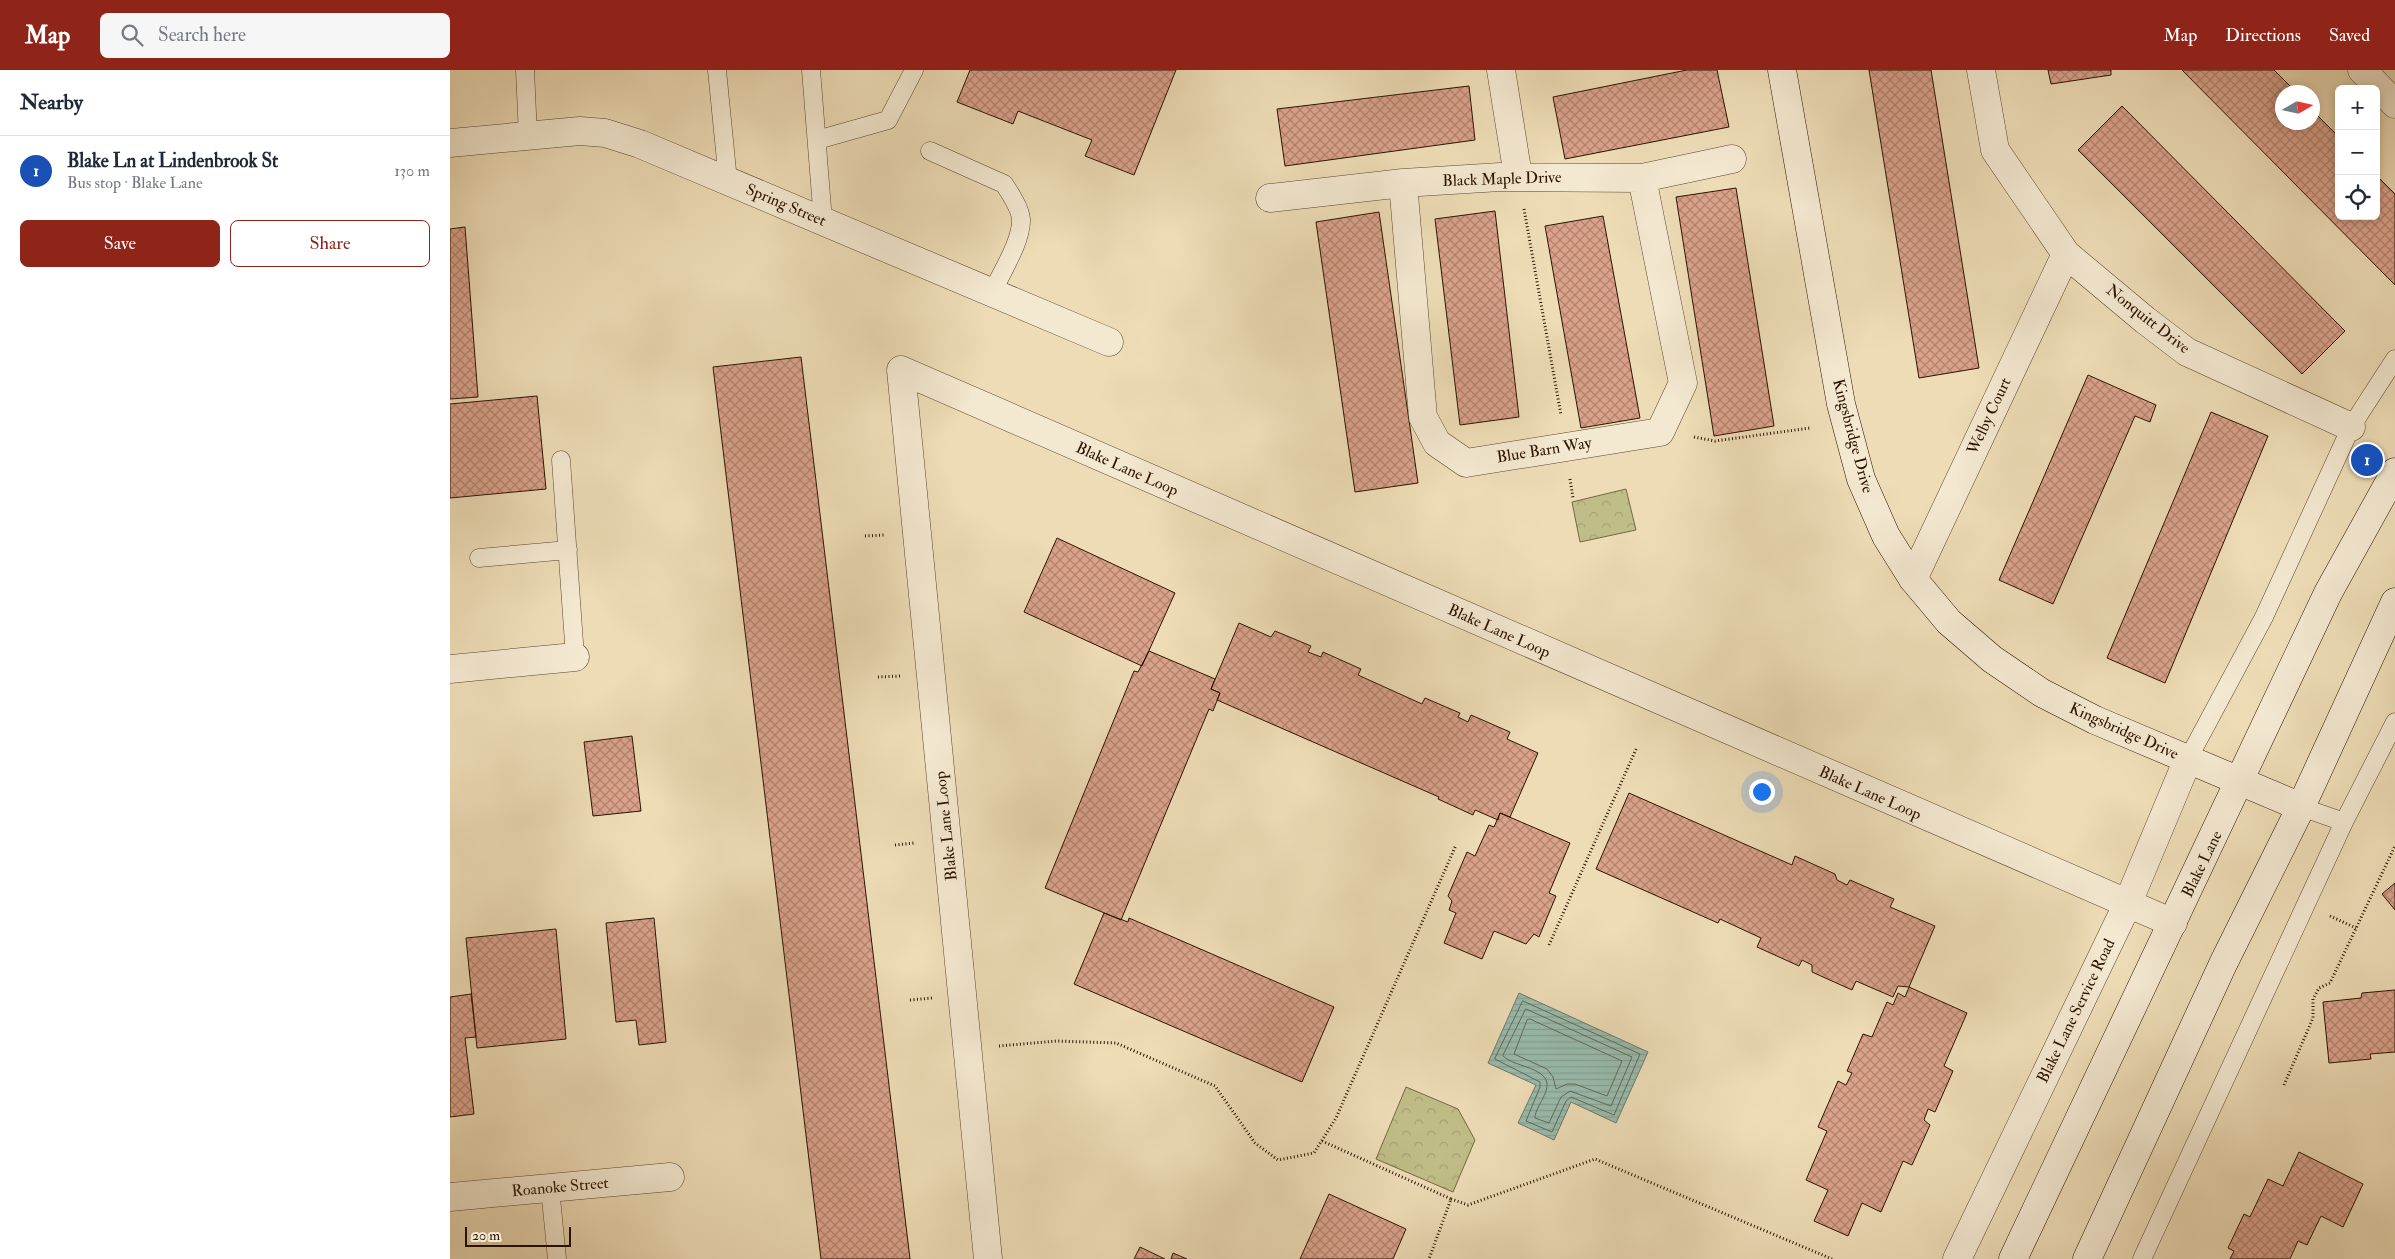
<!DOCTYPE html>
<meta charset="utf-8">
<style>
:root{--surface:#fff;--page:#f6f6f7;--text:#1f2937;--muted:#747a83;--line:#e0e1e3;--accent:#8f2418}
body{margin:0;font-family:"IM FELL Double Pica",serif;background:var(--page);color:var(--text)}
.controls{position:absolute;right:15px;top:15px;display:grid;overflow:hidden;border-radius:8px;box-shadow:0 2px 8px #0003}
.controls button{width:45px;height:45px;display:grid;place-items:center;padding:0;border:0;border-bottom:1px solid var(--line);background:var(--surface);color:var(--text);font:25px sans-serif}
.compass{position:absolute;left:1825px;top:15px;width:45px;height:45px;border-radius:50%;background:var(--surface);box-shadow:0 2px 8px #0003;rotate:81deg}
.scale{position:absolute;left:15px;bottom:12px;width:106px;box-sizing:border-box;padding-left:5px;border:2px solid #2c1300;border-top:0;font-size:14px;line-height:18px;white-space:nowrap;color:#2c1300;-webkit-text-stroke:4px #f3e8d0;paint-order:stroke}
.you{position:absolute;left:1311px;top:721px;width:18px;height:18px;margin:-12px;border:4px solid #fff;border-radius:50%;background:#1a73e8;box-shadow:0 0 0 8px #1a73e833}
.badge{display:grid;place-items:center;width:32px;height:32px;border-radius:50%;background:var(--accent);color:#fff;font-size:16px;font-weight:700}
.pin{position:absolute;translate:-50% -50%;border:2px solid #fff;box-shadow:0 1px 5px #0006}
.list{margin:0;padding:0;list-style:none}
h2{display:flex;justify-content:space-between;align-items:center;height:65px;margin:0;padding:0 20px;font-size:21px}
h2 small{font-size:16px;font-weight:400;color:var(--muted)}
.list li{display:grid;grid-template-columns:32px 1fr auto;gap:15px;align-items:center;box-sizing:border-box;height:70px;padding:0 20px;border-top:1px solid var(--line)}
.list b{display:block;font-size:19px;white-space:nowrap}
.list p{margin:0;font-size:16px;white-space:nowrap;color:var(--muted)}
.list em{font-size:16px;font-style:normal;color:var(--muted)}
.actions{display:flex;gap:10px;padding:15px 20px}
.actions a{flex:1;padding:11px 0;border:1px solid var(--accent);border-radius:8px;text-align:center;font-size:18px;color:var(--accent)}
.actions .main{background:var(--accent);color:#fff}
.icon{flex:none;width:28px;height:28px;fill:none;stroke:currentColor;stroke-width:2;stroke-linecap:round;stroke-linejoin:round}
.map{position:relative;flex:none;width:1945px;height:1189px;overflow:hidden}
header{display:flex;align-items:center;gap:30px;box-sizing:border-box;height:70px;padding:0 25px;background:var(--accent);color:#fff}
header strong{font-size:24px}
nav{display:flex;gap:28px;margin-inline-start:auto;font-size:18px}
.search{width:350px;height:45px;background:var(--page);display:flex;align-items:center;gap:12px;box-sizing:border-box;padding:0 18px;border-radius:8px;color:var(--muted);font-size:19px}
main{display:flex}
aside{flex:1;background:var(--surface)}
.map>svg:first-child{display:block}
</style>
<header>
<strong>Map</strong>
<div class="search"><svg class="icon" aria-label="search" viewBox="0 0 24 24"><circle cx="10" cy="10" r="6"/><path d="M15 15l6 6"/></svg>Search here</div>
<nav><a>Map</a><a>Directions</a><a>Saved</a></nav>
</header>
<main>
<aside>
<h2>Nearby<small></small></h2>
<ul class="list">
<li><span class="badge" style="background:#1a4fb4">1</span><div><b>Blake Ln at Lindenbrook St</b><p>Bus stop · Blake Lane</p></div><em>130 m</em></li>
</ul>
<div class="actions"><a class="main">Save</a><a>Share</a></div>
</aside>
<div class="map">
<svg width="1945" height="1189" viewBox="0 0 1945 1189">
<defs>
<pattern id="park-crowns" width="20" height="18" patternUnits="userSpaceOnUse" patternTransform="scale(1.25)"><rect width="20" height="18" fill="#c0be88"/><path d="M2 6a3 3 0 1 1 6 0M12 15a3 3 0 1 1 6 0" fill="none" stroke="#a5a274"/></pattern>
<pattern id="water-rules" width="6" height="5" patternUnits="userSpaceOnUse" patternTransform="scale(1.25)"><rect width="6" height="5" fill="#99bcae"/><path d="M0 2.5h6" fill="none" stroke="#84a194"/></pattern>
<pattern id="building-cross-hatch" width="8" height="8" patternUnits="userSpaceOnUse" patternTransform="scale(1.25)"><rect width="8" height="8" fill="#daa28b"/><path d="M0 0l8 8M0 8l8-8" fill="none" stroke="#b1836f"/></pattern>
</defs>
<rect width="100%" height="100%" fill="#eddcb6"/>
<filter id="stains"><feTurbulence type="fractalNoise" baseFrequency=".004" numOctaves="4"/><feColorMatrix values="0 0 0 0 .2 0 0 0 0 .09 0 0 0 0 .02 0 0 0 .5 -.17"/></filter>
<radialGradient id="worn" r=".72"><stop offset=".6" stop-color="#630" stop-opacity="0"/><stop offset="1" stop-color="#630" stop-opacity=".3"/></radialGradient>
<path fill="url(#park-crowns)" stroke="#766844" d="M1176,419L1186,460L1130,472L1122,432Z
M956,1017L1008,1039L1025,1070L1003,1122L926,1089Z"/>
<path fill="url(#water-rules)" stroke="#6d7868" d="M1069,923L1198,982L1166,1053L1121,1032L1104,1070L1068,1053L1086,1015L1038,993Z"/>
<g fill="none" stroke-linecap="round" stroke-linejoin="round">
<path stroke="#626857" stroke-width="1" d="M1073,931L1190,984L1164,1045L1121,1027L1116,1031L1102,1062L1076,1051L1090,1017V1012L1045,989Z
M1076,939L1182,987L1161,1036L1120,1021L1111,1027L1099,1053L1085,1048C1085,1036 1103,1020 1095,1008C1086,996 1063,996 1053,986Z
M1080,949L1172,991L1157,1026L1125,1014H1117L1106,1019L1103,1007L1097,999L1064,984L1077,950Z"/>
</g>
<path fill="url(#building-cross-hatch)" stroke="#2c1300" d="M520,0H726L684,105L635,86L642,70L568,41L563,54L507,32Z
M1237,0H1267L1279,57L1115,89L1103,27Z
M1419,0H1481L1529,298L1469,308Z
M1598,0H1661V5L1601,14Z
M1732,0H1824L1846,22H1832V52H1862V40L1889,67V146H1926V105L1945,124V215Z
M1019,16L1025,70L835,96L827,39Z
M1672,36L1895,261L1852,304L1628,80Z
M1286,118L1324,356L1264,366L1226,127Z
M1045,141L1069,347L1010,355L985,149Z
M929,142L968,413L905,422L866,152Z
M1153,146L1190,348L1131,358L1095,156Z
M15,157L28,327L0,329V159Z
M351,287L460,1189H371L263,297Z
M1638,305L1706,335L1700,352L1685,346L1603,534L1549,510Z
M87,326L96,419L0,428V334Z
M1761,342L1818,366L1715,613L1657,588Z
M607,468L725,523L692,596L574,542Z
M789,553L821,567L825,561L861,576L858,582L871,587L873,582L911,599L908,605L972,634L975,628L1010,643L1008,647L1018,652L1021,645L1060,662L1057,669L1088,683L1060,747L1050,743L1048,750L1025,740L1023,745L988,729L989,727L767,630L770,623L761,619Z
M699,581L765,609L761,619L770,623L763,641L759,639L671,850L595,818L684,601L688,602Z
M182,666L191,741L143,746L134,672Z
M1179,723L1342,795L1345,786L1385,804L1387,810L1397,815L1400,810L1444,829L1440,837L1485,856L1459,917L1448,916L1443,927L1406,911L1402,920L1362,902V895L1352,890L1349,896L1307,877L1311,868L1270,849L1268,853L1146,799Z
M1050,743L1120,773L1099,823L1106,826L1089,867L1084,864L1076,874L1044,861L1032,889L994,873L1006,843L999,840L1002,831L998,826L1017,782L1025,786L1039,755L1044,757Z
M1945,813V840L1932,824Z
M654,843L678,852L679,848L884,937L852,1012L624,914Z
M204,848L216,972L189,975L186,950L166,952L156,853Z
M106,859L116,969L27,978L16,868Z
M1459,917L1517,943L1494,996L1503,1001L1485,1042L1478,1039L1474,1050L1480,1055L1462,1095L1453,1091L1431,1142L1412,1133L1398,1166L1364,1151L1378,1120L1356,1110L1377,1061L1368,1057L1388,1011L1396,1015L1402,1003L1397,1001L1413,964L1422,967L1437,932L1443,935L1448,923L1455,927Z
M1945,920V982L1920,984L1921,989L1879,993L1873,932L1911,928L1912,923Z
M21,924L26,967L15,968L24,1044L0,1047V927Z
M1849,1082L1913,1114L1893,1157L1871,1146L1857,1175L1848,1171L1840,1189H1780L1784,1181L1778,1178L1794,1144L1800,1147L1818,1109L1833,1116Z
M879,1124L956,1159L943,1189H850Z
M690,1177L715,1189H684Z
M723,1183L737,1189H721Z"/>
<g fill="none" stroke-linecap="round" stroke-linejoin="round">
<defs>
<path id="lane" d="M75,0L78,66
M267,0L278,111
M361,0L373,151
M367,70L438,50L464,0
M480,81L554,114C560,123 570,138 571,149C572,171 551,203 542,223
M111,390L125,587
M29,488L118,480
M1738,689L1814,547L1901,357L1945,289
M1851,737L1894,752
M100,1118L107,1189
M1692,1189L1894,752L1945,652"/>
<path id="street" d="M1051,0L1068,106
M1531,0L1545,80L1616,184L1695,250L1737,282L1901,357
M1912,0L1945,34
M0,73L130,61L155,63L190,74L659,272
M953,113L973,347L987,373L1016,393L1210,362L1233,313L1192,108
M820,128L953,113L1050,107L1192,108L1282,89
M1463,509L1616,184
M0,599L125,587
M0,1127L220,1107
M538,1189L451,300L1723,853
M1507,1189L1677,835L1738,689"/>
<path id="secondary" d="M1332,0L1391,334L1411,409L1436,466L1463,509L1499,552L1542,589L1592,623L1645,650L1851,737
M1563,1189L1878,523L1945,402
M1637,1189L1773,894L1851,737L1945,532"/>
</defs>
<use href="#lane" stroke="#5c452e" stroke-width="19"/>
<use href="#street" stroke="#5c452e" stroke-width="29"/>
<use href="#secondary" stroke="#2c1300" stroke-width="29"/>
<path stroke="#2c1300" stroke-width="3" stroke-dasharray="1 2.5" stroke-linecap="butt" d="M1074,139L1111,345
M1244,367L1265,371L1360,358
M1120,409L1123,428
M415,466L434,465
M428,607L450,606
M445,775L464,773
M1880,846L1906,858
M1099,875L1187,677
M460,930L482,928
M549,976L607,971L666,973L765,1016L805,1073L828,1090L864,1083L886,1048L1006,775
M1834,1015L1863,948V929L1869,918L1880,913L1945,776
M872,1071L1001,1129L979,1189
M1001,1129L1018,1135L1145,1089L1382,1189"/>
<use href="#lane" stroke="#f3e8d0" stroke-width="18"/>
<use href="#street" stroke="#f3e8d0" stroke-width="28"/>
<use href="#secondary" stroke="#f3e8d0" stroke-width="28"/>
</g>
<g text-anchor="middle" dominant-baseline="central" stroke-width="4" stroke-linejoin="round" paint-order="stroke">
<g font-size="16" fill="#2c1300" stroke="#f3e8d0">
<text transform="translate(1052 109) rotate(-2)">Black Maple Drive</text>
<text transform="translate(336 135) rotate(23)">Spring Street</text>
<text transform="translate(1698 249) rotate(38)">Nonquitt Drive</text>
<text transform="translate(1539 346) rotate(-65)">Welby Court</text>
<text transform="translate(1403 366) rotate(75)">Kingsbridge Drive</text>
<text transform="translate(1094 380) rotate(-9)">Blue Barn Way</text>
<text transform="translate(677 399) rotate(24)">Blake Lane Loop</text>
<text transform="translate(1049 561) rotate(24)">Blake Lane Loop</text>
<text transform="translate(1674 661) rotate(24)">Kingsbridge Drive</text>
<text transform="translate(1420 723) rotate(24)">Blake Lane Loop</text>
<text transform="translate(496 756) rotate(-96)">Blake Lane Loop</text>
<text transform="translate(1752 794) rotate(-64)">Blake Lane</text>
<text transform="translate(1626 941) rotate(-64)">Blake Lane Service Road</text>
<text transform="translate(110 1117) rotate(-5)">Roanoke Street</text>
</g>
</g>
<rect width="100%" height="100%" filter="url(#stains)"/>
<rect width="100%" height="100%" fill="url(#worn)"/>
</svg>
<div class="controls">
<button>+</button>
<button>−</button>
<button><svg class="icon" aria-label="locate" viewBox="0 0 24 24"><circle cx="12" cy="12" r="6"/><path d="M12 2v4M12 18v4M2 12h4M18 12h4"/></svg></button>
</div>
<svg class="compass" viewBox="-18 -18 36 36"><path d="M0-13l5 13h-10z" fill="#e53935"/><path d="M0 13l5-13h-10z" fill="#747a83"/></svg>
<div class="scale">20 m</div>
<div class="you"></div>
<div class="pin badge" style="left:1917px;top:390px;background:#1a4fb4">1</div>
</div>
</main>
